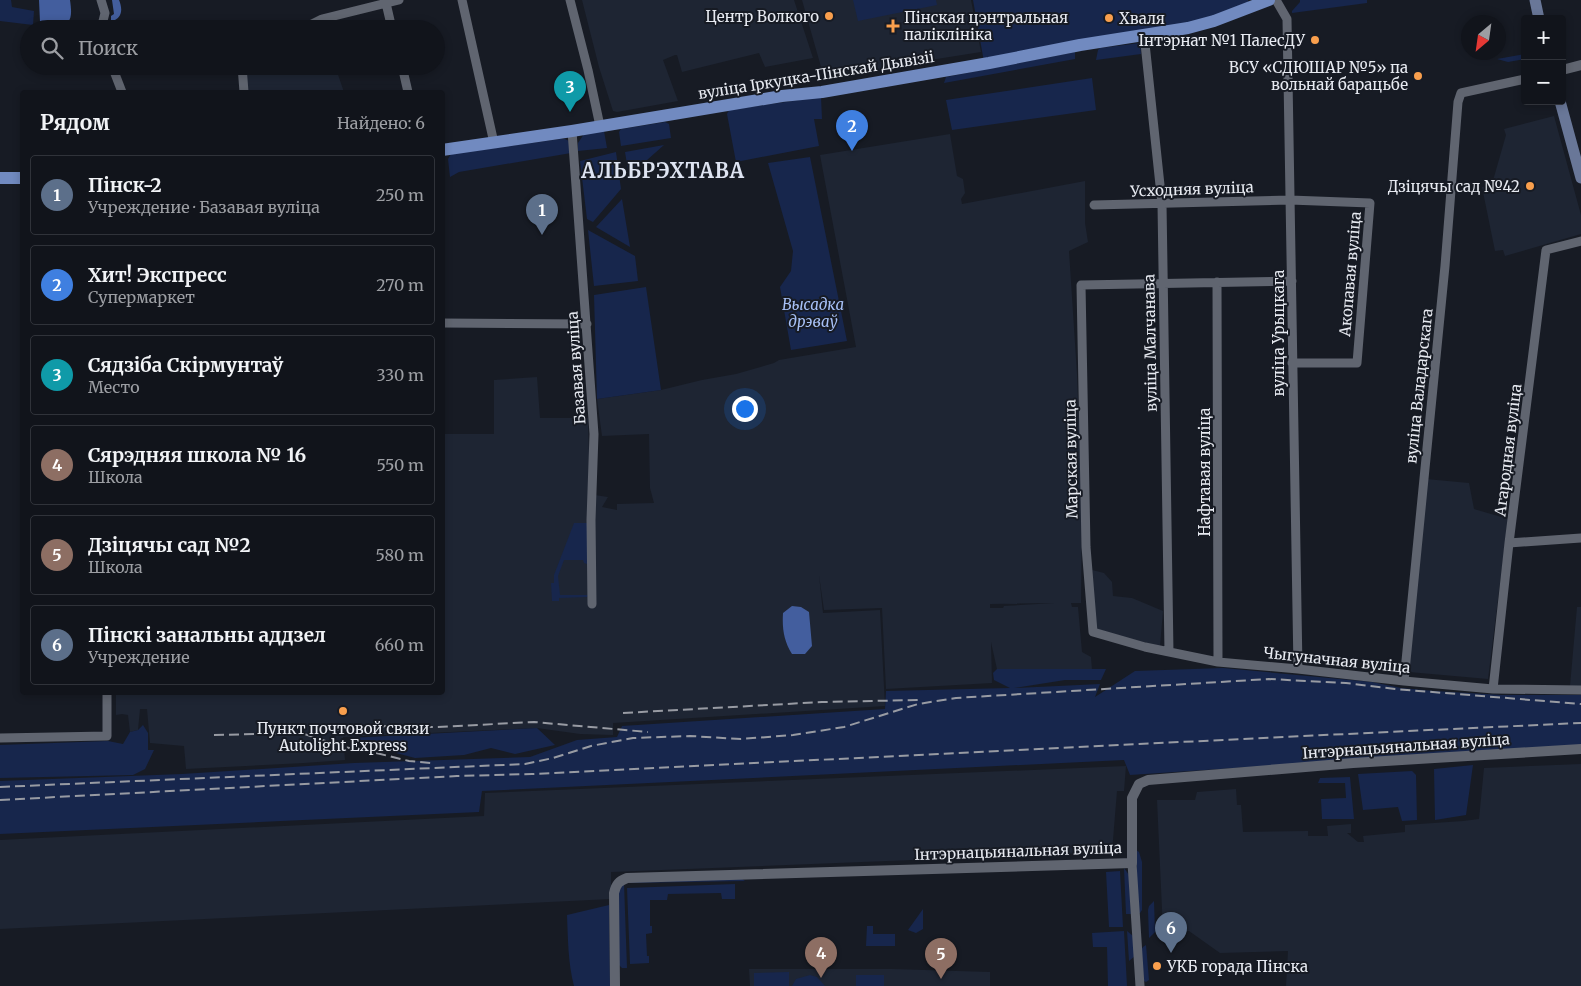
<!DOCTYPE html>
<html lang="ru">
<meta charset="utf-8">
<style>
:root{--surface:#11141b;--page:#1e2128;--text:#f1f3f6;--muted:#9c9ea3;--line:#30333a;--accent:#d93025}
body{margin:0;font-family:Merriweather,serif;background:var(--page);color:var(--text)}
.controls{position:absolute;right:15px;top:15px;display:grid;overflow:hidden;border-radius:5px;box-shadow:0 2px 8px #0003}
.controls button{width:45px;height:45px;display:grid;place-items:center;padding:0;border:0;border-bottom:1px solid var(--line);background:var(--surface);color:var(--text);font:25px sans-serif}
.compass{position:absolute;left:1461px;top:15px;width:45px;height:45px;border-radius:50%;background:var(--surface);box-shadow:0 2px 8px #0003;rotate:209deg}
.you{position:absolute;left:744px;top:408px;width:18px;height:18px;margin:-12px;border:4px solid #fff;border-radius:50%;background:#1a73e8;box-shadow:0 0 0 8px #1a73e833}
.badge{display:grid;place-items:center;width:32px;height:32px;border-radius:50%;background:var(--accent);color:#fff;font-size:16px;font-weight:700}
.pin{position:absolute;translate:-50% -41px;filter:drop-shadow(0 1px 2px #0008)}
.pin::after{content:'';position:absolute;top:26px;width:18px;height:15px;background:inherit;clip-path:polygon(0 0,100% 0,50% 100%)}
.list{margin:0;padding:0;list-style:none}
h2{display:flex;justify-content:space-between;align-items:center;height:65px;margin:0;padding:0 20px;font-size:21px}
h2 small{font-size:16px;font-weight:400;color:var(--muted)}
.list li{display:grid;grid-template-columns:32px 1fr auto;gap:15px;align-items:center;box-sizing:border-box;height:80px;margin:0 10px 10px;padding:0 10px;border:1px solid var(--line);border-radius:5px}
.list b{display:block;font-size:19px;white-space:nowrap}
.list p{margin:0;font-size:16px;white-space:nowrap;color:var(--muted)}
.list em{font-size:16px;font-style:normal;color:var(--muted)}
.icon{flex:none;width:28px;height:28px;fill:none;stroke:currentColor;stroke-width:2;stroke-linecap:round;stroke-linejoin:round}
.map{position:relative;flex:none;width:1581px;height:986px;overflow:hidden}
.search{position:absolute;background:var(--surface);box-shadow:0 2px 8px #0003;left:20px;top:20px;width:425px;height:55px;display:flex;align-items:center;gap:12px;box-sizing:border-box;padding:0 18px;border-radius:28px;color:var(--muted);font-size:19px}
.panel{position:absolute;background:var(--surface);box-shadow:0 2px 8px #0003;left:20px;top:90px;width:425px;height:605px;border-radius:5px}
.map>svg:first-child{display:block}
</style>
<div class="map">
<svg width="1581" height="986" viewBox="0 0 1581 986">
<rect width="100%" height="100%" fill="#171b24"/>
<path fill="#1e2533" fill-rule="evenodd" d="M582,0H794L813,58L765,67L759,53L682,72L677,55H675L663,60L678,101L617,112L613,111L599,67Z
M802,0H971L981,52L924,61L825,81Z
M244,66H335L344,92H248Z
M1554,116L1581,215V234L1505,256L1503,250L1495,251L1482,187L1492,184L1506,135L1504,129Z
M950,134L957,176L963,179L965,193L961,199L962,204L1085,181V223L1088,242L1069,251L1077,374L1082,506L1081,603H1071L1072,607H1078L1082,652L1091,657L1092,670L997,669L991,642L992,683L886,689L882,608L824,610L819,575L823,613L880,610L885,706L613,723V735L580,734L537,728L343,737L345,760L304,763L186,769L184,746L150,743L147,709H140L138,730L130,732L128,715L122,714L116,715V693L442,692L443,434H494V380L537,377L540,418H588L590,491L588,494L608,497L602,507L617,510V504L654,503L650,488L649,434L602,436L597,399L661,390L702,380L736,374L774,363L779,360L856,347L820,155ZM1055,603L1004,606L1003,608H990V604Z
M1426,479L1469,483L1474,509L1508,519L1488,679L1409,672Z
M1092,570L1104,573L1112,582L1113,596L1132,598L1163,611L1160,646L1096,631Z
M1577,607H1581V686H1570Z
M1581,764V986H1286L1288,951L1220,953L1189,931H1163L1157,800H1195L1197,792L1236,789L1237,805H1241L1243,832L1308,831V836H1328L1327,826L1351,824V833H1347L1358,842H1364L1363,836L1405,832V825L1463,821L1479,819L1484,768Z
M1126,766L1124,791H1117L1112,852L611,872V899L0,929V840L484,816L485,793Z
M749,969H892L990,972V986H750Z"/>
<path fill="#17264c" d="M0,0H11L12,7L34,11L33,25L0,21Z
M853,0H936L937,5L858,21Z
M973,0H1248L1249,5L1212,19L984,62Z
M1300,0H1367V3L1292,13V11L1300,2Z
M1140,43L1141,54L1096,60L1098,50L1100,48Z
M1075,52V59L944,83L946,77Z
M1525,54V59L1508,62L1497,59Z
M1092,78L1096,110L952,130L946,100Z
M821,97L822,119H814L819,146L736,162L727,114L729,110Z
M665,122L669,124L671,138L621,146L619,132L621,129Z
M604,131L607,148L578,151V143L584,134Z
M560,139H565L569,141L571,153L459,172L450,177L448,159L451,154Z
M664,145L629,176L625,152Z
M616,152L621,189L593,222L587,219L580,161Z
M810,157L847,341L791,350L780,287L791,271L793,251L768,163Z
M622,199L630,247L596,227Z
M588,230L635,256L638,281L594,286Z
M646,287L661,390L597,399L594,295Z
M574,523H588L587,564L584,563L583,560H564L558,576L560,595H588L587,597L559,598V601H552L551,583H554V575Z
M1223,668L1372,682L1401,688L1435,691L1502,695H1581V745L1130,775L1124,760L482,791L479,812L0,834V781L182,774L354,763L530,757L577,740L617,737L622,726L885,709L886,691L1010,688L994,680L993,673L997,669H1106L1101,680H1065L1014,688L1100,684L1095,697L1135,671Z
M143,725L148,733V750H154L145,769L133,775L0,778V745L108,741L123,744L130,732L138,730Z
M537,728L555,745L515,754L491,748L464,755L415,758L351,741L349,738Z
M1473,765L1466,815L1435,820L1434,769Z
M1412,771L1416,775L1417,820L1402,821L1398,807L1363,810L1358,774Z
M1350,777L1354,819H1322L1321,799L1346,798L1345,783H1318L1320,778Z
M1136,850L1139,852L1142,862V910L1140,913H1138Z
M1124,868L1129,875L1131,914H1126Z
M1120,871L1123,927H1109L1106,872Z
M742,879L745,881L629,883L631,882Z
M624,883L627,968H622L618,964L617,892Z
M735,884V899H722L721,893L668,894L667,900H650V926H652V933L646,934L647,956H649V963L630,964L627,888Z
M1154,901L1155,932L1149,938L1148,910L1149,906Z
M609,905L610,986H574C568,963 568,939 567,915Z
M923,909V929L916,933L908,930Z
M867,926H873V934H895V946H866Z
M1124,931L1127,986H1108L1107,947H1093L1092,933Z
M1127,931L1133,936L1135,956L1129,961Z
M1146,945L1149,980L1146,982L1144,981L1140,951L1143,947Z
M789,972V986H754V973Z
M810,975L817,977L825,986H792L796,979Z
M856,975H884V986H856Z"/>
<path fill="#435e9e" d="M39,0H70C72,14 73,26 56,26C50,26 45,26 40,22Z
M112,0H119C122,7 123,16 115,20H111V16L114,14Z
M792,606L801,607L809,612L812,646L805,654H792C784,641 782,629 783,613Z"/>
<g fill="none" stroke-linecap="round" stroke-linejoin="round">
<path stroke="#606570" stroke-width="9" d="M101,0L105,13L101,29
M462,0L494,143
M570,0L588,70L600,126
M1276,0L1287,19L1298,669
M386,3L392,29
M302,29L322,19L399,0
M1144,34L1162,204L1169,652
M112,66L122,92
M242,66L244,92
M402,66L408,92
M572,131L594,434L591,520L592,604
M1094,205L1290,200L1370,203L1357,363H1292
M1292,281L1081,285L1086,547L1093,632L1145,647L1218,662L1298,669L1404,681L1493,689L1581,690
M1217,282L1218,662
M442,323L587,324
M1509,543L1581,538
M1404,681L1445,266L1458,102L1461,93L1525,79
M1493,689L1509,543L1546,250L1581,241
M0,738L107,736V692
M1132,863L1140,986"/>
<path stroke="#606570" stroke-width="10" d="M1562,70L1581,65
M615,986L614,893C616,884 619,881 627,878L1132,863V798L1139,784L1148,780L1353,763L1581,749"/>
<path stroke="#697798" stroke-width="11" d="M1535,0L1539,19
M1560,101L1581,178"/>
<path stroke="#718ac0" stroke-width="12" d="M442,150L572,131L782,96L822,92L989,63L1080,45L1188,28L1214,21L1269,0
M0,178H22"/>
<path stroke="#989ba3" stroke-width="2" stroke-dasharray="10 5" stroke-linecap="butt" d="M623,713L822,702L919,700
M333,730L387,726L437,727L534,722L648,732
M214,735L301,733L344,747L372,752L409,761L431,763
M0,787L525,764L553,758L591,746L633,738L690,736L741,739L793,735L844,727L918,704L956,698L1269,679L1346,683L1395,689L1581,704
M0,800L457,776L532,774C881,757 1231,739 1581,723"/>
</g>
<g fill="#f99f4d" stroke="#171b24" stroke-width="2">
<circle cx="829" cy="16" r="5"/>
<circle cx="1109" cy="18" r="5"/>
<path d="M890.5 18.5h5v5h5v5h-5v5h-5v-5h-5v-5h5z"/>
<circle cx="1315" cy="40" r="5"/>
<circle cx="1418" cy="76" r="5"/>
<circle cx="1530" cy="186" r="5"/>
<circle cx="343" cy="711" r="5"/>
<circle cx="1157" cy="966" r="5"/>
</g>
<g text-anchor="middle" dominant-baseline="central" stroke-width="4" stroke-linejoin="round" paint-order="stroke">
<g font-size="15" fill="#e7eaf1" stroke="#171b24" text-anchor="end">
<text x="819" y="16">Центр Волкого</text>
<text x="904" y="17" text-anchor="start">Пінская цэнтральная<tspan x="904" dy="17">паліклініка</tspan></text>
<text x="1119" y="18" text-anchor="start">Хваля</text>
<text x="1305" y="40">Інтэрнат №1 ПалесДУ</text>
<text x="1408" y="67">ВСУ «СДЮШАР №5» па<tspan x="1408" dy="17">вольнай барацьбе</tspan></text>
<text x="1520" y="186">Дзіцячы сад №42</text>
<text x="343" y="728" text-anchor="middle">Пункт почтовой связи<tspan x="343" dy="17">Autolight Express</tspan></text>
<text x="1167" y="966" text-anchor="start">УКБ горада Пінска</text>
</g>
<g font-size="15" fill="#e7eaf1" stroke="#171b24">
<text transform="translate(816 75) rotate(-9)">вуліца Іркуцка-Пінскай Дывізіі</text>
<text transform="translate(1192 189) rotate(-2)">Усходняя вуліца</text>
<text transform="translate(1350 274) rotate(-85)">Акопавая вуліца</text>
<text transform="translate(1278 333) rotate(-90)">вуліца Урыцкага</text>
<text transform="translate(1150 343) rotate(-91)">вуліца Малчанава</text>
<text transform="translate(576 368) rotate(-94)">Базавая вуліца</text>
<text transform="translate(1419 386) rotate(-84)">вуліца Валадарскага</text>
<text transform="translate(1508 450) rotate(-83)">Агародная вуліца</text>
<text transform="translate(1071 459) rotate(-91)">Марская вуліца</text>
<text transform="translate(1204 472) rotate(-90)">Нафтавая вуліца</text>
<text transform="translate(1337 660) rotate(6)">Чыгуначная вуліца</text>
<text transform="translate(1406 746) rotate(-4)">Інтэрнацыянальная вуліца</text>
<text transform="translate(1018 851) rotate(-2)">Інтэрнацыянальная вуліца</text>
</g>
<g font-size="15" font-style="italic" fill="#a7c0f6" stroke="#171b24">
<text x="813" y="304">Высадка<tspan x="813" dy="17">дрэваў</tspan></text>
</g>
<g font-size="20" font-weight="bold" letter-spacing="1" fill="#dee4f2" stroke="#171b24">
<text x="663" y="170">АЛЬБРЭХТАВА</text>
</g>
</g>
</svg>
<div class="controls">
<button>+</button>
<button>−</button>
</div>
<svg class="compass" viewBox="-18 -18 36 36"><path d="M0-13l5 13h-10z" fill="#e53935"/><path d="M0 13l5-13h-10z" fill="#9c9ea3"/></svg>
<div class="you"></div>
<div class="pin badge" style="left:542px;top:235px;background:#5c6f8a">1</div>
<div class="pin badge" style="left:852px;top:151px;background:#3f7fe0">2</div>
<div class="pin badge" style="left:570px;top:112px;background:#0f9aa8">3</div>
<div class="pin badge" style="left:821px;top:978px;background:#8d6e63">4</div>
<div class="pin badge" style="left:941px;top:979px;background:#8d6e63">5</div>
<div class="pin badge" style="left:1171px;top:953px;background:#5c6f8a">6</div>
<div class="search"><svg class="icon" aria-label="search" viewBox="0 0 24 24"><circle cx="10" cy="10" r="6"/><path d="M15 15l6 6"/></svg>Поиск</div>
<section class="panel">
<h2>Рядом<small>Найдено: 6</small></h2>
<ul class="list">
<li><span class="badge" style="background:#5c6f8a">1</span><div><b>Пінск-2</b><p>Учреждение · Базавая вуліца</p></div><em>250 m</em></li>
<li><span class="badge" style="background:#3f7fe0">2</span><div><b>Хит! Экспресс</b><p>Супермаркет</p></div><em>270 m</em></li>
<li><span class="badge" style="background:#0f9aa8">3</span><div><b>Сядзіба Скірмунтаў</b><p>Место</p></div><em>330 m</em></li>
<li><span class="badge" style="background:#8d6e63">4</span><div><b>Сярэдняя школа № 16</b><p>Школа</p></div><em>550 m</em></li>
<li><span class="badge" style="background:#8d6e63">5</span><div><b>Дзіцячы сад №2</b><p>Школа</p></div><em>580 m</em></li>
<li><span class="badge" style="background:#5c6f8a">6</span><div><b>Пінскі занальны аддзел</b><p>Учреждение</p></div><em>660 m</em></li>
</ul>
</section>
</div>
